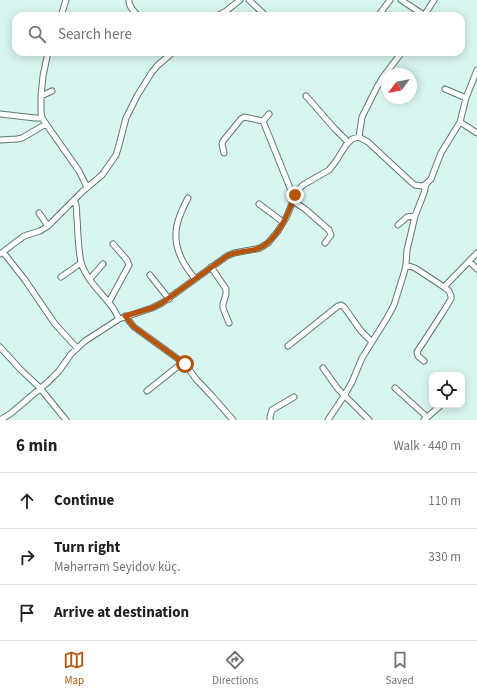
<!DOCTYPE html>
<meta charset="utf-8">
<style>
:root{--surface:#fff;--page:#f6f6f6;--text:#202124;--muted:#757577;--line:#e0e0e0;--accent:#b45309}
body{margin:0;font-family:"Source Sans 3",sans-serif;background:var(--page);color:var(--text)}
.controls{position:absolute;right:12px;bottom:12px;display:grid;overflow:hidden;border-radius:8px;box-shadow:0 2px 10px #0003}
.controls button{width:36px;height:36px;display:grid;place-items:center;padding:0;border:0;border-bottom:1px solid var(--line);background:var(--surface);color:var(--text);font:20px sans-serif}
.compass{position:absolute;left:381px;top:68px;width:36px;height:36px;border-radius:50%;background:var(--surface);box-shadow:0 2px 10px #0003;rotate:238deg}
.stop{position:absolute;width:12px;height:12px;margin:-9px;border:3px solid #b45309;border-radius:50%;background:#fff}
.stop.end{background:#b45309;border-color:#fff;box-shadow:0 1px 4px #0008}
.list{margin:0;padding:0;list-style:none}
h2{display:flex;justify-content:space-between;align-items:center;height:52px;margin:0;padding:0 16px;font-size:17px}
h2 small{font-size:13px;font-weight:400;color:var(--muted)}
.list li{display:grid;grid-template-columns:26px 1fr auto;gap:12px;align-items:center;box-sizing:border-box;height:56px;padding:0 16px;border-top:1px solid var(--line)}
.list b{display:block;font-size:15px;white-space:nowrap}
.list p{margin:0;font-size:13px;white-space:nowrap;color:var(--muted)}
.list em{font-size:13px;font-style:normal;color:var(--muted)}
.icon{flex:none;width:22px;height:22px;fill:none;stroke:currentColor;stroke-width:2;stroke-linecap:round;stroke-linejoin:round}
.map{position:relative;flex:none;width:477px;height:420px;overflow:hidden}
.search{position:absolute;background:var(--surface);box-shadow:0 2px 10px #0003;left:12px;right:12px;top:12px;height:44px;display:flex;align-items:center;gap:10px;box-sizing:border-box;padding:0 14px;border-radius:12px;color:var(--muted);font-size:15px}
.sheet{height:220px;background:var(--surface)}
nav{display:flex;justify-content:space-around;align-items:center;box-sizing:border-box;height:56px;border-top:1px solid var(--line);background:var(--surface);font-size:11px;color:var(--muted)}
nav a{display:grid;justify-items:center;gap:2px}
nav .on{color:var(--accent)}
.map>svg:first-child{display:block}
</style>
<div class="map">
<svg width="477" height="420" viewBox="0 0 477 420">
<rect width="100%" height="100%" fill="#d8f5f0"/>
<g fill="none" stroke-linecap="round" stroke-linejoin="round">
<defs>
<path id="minor" d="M129,0C128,6 134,11 138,16
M249,0L264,14
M401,0L424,15
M61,16L66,0
M217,16L226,11L240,0
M378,16L390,0
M424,16L434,0
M48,52L43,76L41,96V112L42,118L51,131L79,171L87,187
M445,89L466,98
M41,96L52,91
M306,96L335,129L348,142
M0,114L35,118H42
M263,121L269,114
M460,122L477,133
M359,137L362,117L377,87L383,77L402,52
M0,140L17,139L22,138L46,124
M224,153L222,144L223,141L241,119L244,117L263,121L290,188L295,195
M188,198C178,217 171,234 180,255C183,264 190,272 195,279
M74,200C78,206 76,212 77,218C78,233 78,248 81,262C86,280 102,293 113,308C115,311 117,315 119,319
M293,201L305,209L329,230L331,235L325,243
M259,204L283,222
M39,213L48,226
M398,225L407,217L415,216
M3,252L25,280L55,324L77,348
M0,254L24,236L40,231L48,226L83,191L102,175L116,155L119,145L126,118L137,96L152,72L157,66L173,52
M469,261L477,269
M406,265L415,268L444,287L449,291L451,296V299L443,312L417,352L418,356L424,361
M211,267L226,289V294L223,304V308L229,323
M150,275L169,299
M61,277L81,263
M90,279L103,264
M444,287L477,253
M109,302L129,265L127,260L113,244
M125,316L134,327L185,364L196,379L212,396L233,420
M288,346L338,306L341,305L344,307L361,331L372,342
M0,347L20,369L40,388L66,420
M323,368L338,389L369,420
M395,388L427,417
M147,391L182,363
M0,420L10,414L48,382L59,371L71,354L85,341L119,319L152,308L162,303L227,256L234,253L256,249L260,248L268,243L278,231L287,216L297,191L303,185L329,170L336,161L346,145L352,139L359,137L368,142L411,182L415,185L422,186L426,184L431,179L441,153L460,122L466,98L477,70
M270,420V417L272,410L294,397
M328,420L344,396L352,382L362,358L387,318L394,305L404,273L406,265L407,250L415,216L424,193L426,184
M424,420L440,406"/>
</defs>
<use href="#minor" stroke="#5f7874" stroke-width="7"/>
<use href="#minor" stroke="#fff" stroke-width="5"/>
</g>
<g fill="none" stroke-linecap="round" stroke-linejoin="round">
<path stroke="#b45309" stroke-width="5" d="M185,364L134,327L125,316L152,308L162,303L227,256C236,251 247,252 257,249C276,243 289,213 295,195"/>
</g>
</svg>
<div class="controls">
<button><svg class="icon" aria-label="locate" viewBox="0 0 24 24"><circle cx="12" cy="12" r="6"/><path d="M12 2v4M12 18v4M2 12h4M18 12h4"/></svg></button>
</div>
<svg class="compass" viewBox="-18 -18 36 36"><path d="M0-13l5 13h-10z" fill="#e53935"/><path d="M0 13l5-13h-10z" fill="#757577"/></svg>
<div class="stop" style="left:185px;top:364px"></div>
<div class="stop end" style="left:295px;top:195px"></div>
<div class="search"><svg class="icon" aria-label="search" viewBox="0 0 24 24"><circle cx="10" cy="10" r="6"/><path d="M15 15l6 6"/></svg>Search here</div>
</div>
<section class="sheet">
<h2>6 min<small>Walk · 440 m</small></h2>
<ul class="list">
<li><svg class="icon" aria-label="ahead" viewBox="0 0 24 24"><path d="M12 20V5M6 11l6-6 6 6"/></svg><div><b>Continue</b></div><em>110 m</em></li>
<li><svg class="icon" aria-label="right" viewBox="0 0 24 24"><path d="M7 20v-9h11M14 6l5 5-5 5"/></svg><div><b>Turn right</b><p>Məhərrəm Seyidov küç.</p></div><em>330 m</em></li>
<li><svg class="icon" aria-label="arrive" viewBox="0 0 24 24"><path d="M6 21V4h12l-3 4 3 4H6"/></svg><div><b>Arrive at destination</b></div></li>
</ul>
</section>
<nav>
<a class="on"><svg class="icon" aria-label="map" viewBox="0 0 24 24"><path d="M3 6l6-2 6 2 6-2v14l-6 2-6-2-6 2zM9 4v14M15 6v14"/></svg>Map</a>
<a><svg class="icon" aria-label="directions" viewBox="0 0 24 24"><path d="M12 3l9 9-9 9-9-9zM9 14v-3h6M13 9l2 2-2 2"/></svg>Directions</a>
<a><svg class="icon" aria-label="saved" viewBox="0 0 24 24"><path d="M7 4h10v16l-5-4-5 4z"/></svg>Saved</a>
</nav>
